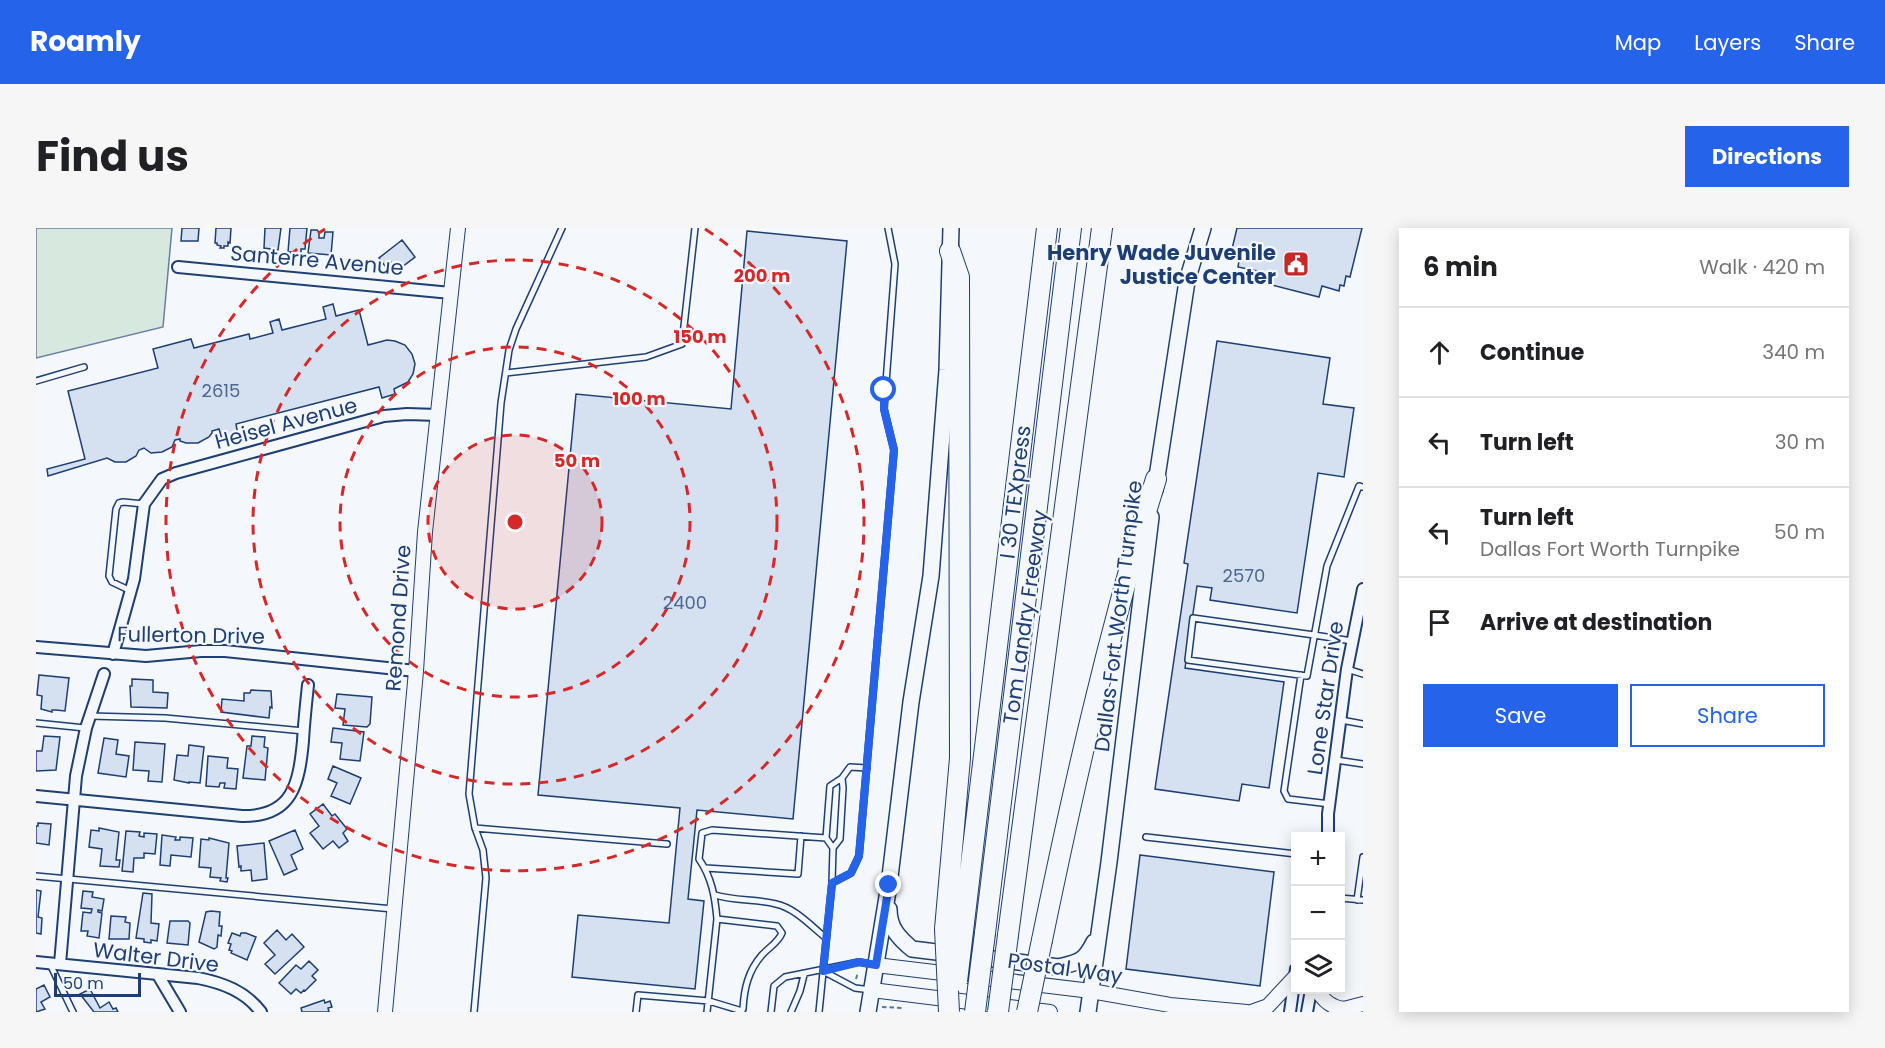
<!DOCTYPE html>
<meta charset="utf-8">
<style>
:root{--surface:#fff;--page:#f6f6f6;--text:#202124;--muted:#757577;--line:#e0e0e0;--accent:#2563eb}
body{margin:0;font-family:Poppins,sans-serif;background:var(--page);color:var(--text)}
.controls{position:absolute;right:18px;bottom:18px;display:grid;overflow:hidden;border-radius:0px;box-shadow:0 3px 15px #0003}
.controls button{width:54px;height:54px;display:grid;place-items:center;padding:0;border:0;border-bottom:2px solid var(--line);background:var(--surface);color:var(--text);font:30px sans-serif}
.scale{position:absolute;left:18px;bottom:15px;width:87px;box-sizing:border-box;padding-left:6px;border:3px solid #1d3f73;border-top:0;font-size:16px;line-height:21px;white-space:nowrap;color:#1d3f73;-webkit-text-stroke:4px #f4f7fb;paint-order:stroke}
.stop{position:absolute;width:18px;height:18px;margin:-14px;border:4px solid #2563eb;border-radius:50%;background:#fff}
.stop.end{background:#2563eb;border-color:#fff;box-shadow:0 2px 6px #0008}
.list{margin:0;padding:0;list-style:none}
h2{display:flex;justify-content:space-between;align-items:center;height:78px;margin:0;padding:0 24px;font-size:26px}
h2 small{font-size:20px;font-weight:400;color:var(--muted)}
.list li{display:grid;grid-template-columns:39px 1fr auto;gap:18px;align-items:center;box-sizing:border-box;height:90px;padding:0 24px;border-top:2px solid var(--line)}
.list b{display:block;font-size:22px;white-space:nowrap}
.list p{margin:0;font-size:20px;white-space:nowrap;color:var(--muted)}
.list em{font-size:20px;font-style:normal;color:var(--muted)}
.actions{display:flex;gap:12px;padding:18px 24px}
.actions a{flex:1;padding:14px 0;border:2px solid var(--accent);border-radius:0px;text-align:center;font-size:21px;color:var(--accent)}
.actions .main{background:var(--accent);color:#fff}
.icon{flex:none;width:33px;height:33px;fill:none;stroke:currentColor;stroke-width:2;stroke-linecap:round;stroke-linejoin:round}
.map{position:relative;flex:none;width:1327px;height:784px;overflow:hidden;border-radius:0px}
header{display:flex;align-items:center;gap:36px;box-sizing:border-box;height:84px;padding:0 30px;background:var(--accent);color:#fff}
header strong{font-size:28px}
nav{display:flex;gap:33px;margin-inline-start:auto;font-size:21px}
.intro{display:flex;align-items:center;justify-content:space-between;box-sizing:border-box;height:144px;padding:0 36px}
h1{margin:0;font-size:42px}
.button{padding:15px 27px;border-radius:0px;background:var(--accent);color:#fff;font-size:21px;font-weight:700}
main{display:flex;gap:36px;padding:0 36px}
aside{flex:1;background:var(--surface);border-radius:0px;box-shadow:0 3px 15px #0003}
.map>svg:first-child{display:block}
</style>
<header>
<strong>Roamly</strong>
<nav><a>Map</a><a>Layers</a><a>Share</a></nav>
</header>
<div class="intro"><h1>Find us</h1><a class="button">Directions</a></div>
<main>
<div class="map">
<svg width="1327" height="784" viewBox="0 0 1327 784">
<rect width="100%" height="100%" fill="#f4f7fb"/>
<path fill="#d7e8df" stroke="#687fa3" stroke-width="1.5" d="M0,0H136L127,99L0,130Z"/>
<path fill="#d5e0f0" stroke="#1d3f73" stroke-width="1.5" d="M146,0H163L162,13H145Z
M180,0H195L194,15L192,14V18H188V20H184L185,18L181,17V15H179Z
M229,0H245L242,22L228,20Z
M254,0H271L269,21H265V26L259,25V29H255V24H252Z
M1201,0H1326L1314,49L1310,48L1308,58L1304,57L1303,63L1286,58L1283,69L1220,53L1222,43L1202,39L1203,33L1199,31L1201,22L1196,21Z
M275,2H281L283,4V10H288L289,4H297L295,27L272,25Z
M711,3L811,13L757,591L661,582L652,671L668,673L659,761L536,749L542,687L633,695L644,580L502,567L540,166L695,181Z
M366,12L379,29L362,42L355,34L349,38L343,30Z
M297,76L300,88L323,82L332,117L351,112L359,113L369,117L376,126L379,136L377,146L372,154L358,161L359,166L346,170L343,159L200,196L202,207L186,211L183,201L176,203V205L173,209L162,215H150L144,213V211L139,212L136,219L126,224L115,225L108,220L103,222L100,228L90,234H79L71,230L12,248L11,241L49,231L32,163L122,140L117,121L155,111L158,120L213,106L214,111L237,105L234,94L243,91L246,102L290,91L287,79Z
M1181,113L1294,130L1287,176L1318,180L1308,249L1282,245L1261,385L1174,372L1176,360L1161,358L1149,440L1248,454L1233,560L1206,556L1203,573L1119,561L1152,336L1148,335Z
M3,447L33,450L29,483L20,482H16V484L5,481L6,468L1,467Z
M96,451L117,452V464L132,465L131,480L95,479L94,458H96Z
M215,462L235,463L236,480L234,479L233,490L185,484L186,471L208,473V465H214Z
M301,466L336,469L334,496L331,499L307,497L309,481L299,480Z
M297,500L328,504L324,533L304,531L306,515L295,514Z
M8,508L24,509L20,542L0,543V523H6Z
M216,508L229,509L228,519L232,520L229,552L207,550L211,518H215Z
M68,510L82,512L80,526L93,528L90,549L62,545Z
M99,514L129,516L126,554L112,553L113,543L97,542Z
M153,517L168,519L164,555L153,554V555L138,552L141,527L152,528Z
M172,528L192,530L191,540L202,541L200,561L188,560L189,555H184L183,559L170,558Z
M297,538L325,550L314,576L295,568L301,555L292,551Z
M287,576L296,588L299,586L311,601L307,605L312,613L303,620L297,613L287,621L274,605L283,598L274,586Z
M2,595L15,596L13,617L0,615V598H2Z
M63,600L83,604L80,632H84L83,639L64,638L66,621L53,619L55,602L63,603Z
M259,602L267,621L255,627L261,641L248,647L233,613Z
M90,603L104,604L103,608L108,609V605L121,606L119,626L108,625V630H98L97,644L86,643Z
M126,607L140,609L139,612H144V609L157,610L155,629L135,627L134,638L124,637Z
M173,610L193,615L190,650H192L191,654L184,653L185,650L174,649L175,640L163,639L165,611L173,612Z
M228,615L231,651L216,653L215,642L205,643V638L203,639L201,618Z
M1104,627L1238,644L1224,758L1090,741Z
M0,662L5,663L2,689L6,690L5,706L0,705Z
M47,663L57,664L56,669L68,671L66,683L62,682V684L66,685L63,710L51,708L52,703H45L47,684L55,685L56,681L45,680Z
M107,665L116,666L115,695L123,696L121,713L115,712V715L108,714V711L100,710Z
M175,683L184,684L183,698H186L185,708L182,707L181,719L178,721L163,714L170,684Z
M75,688L90,689L89,694L94,695L93,711H73Z
M134,693H152L154,695L152,717L131,715Z
M241,702L250,712L256,706L268,719L239,746L229,736L239,727L228,715Z
M196,705L204,708L205,705H210L220,709L211,732L195,725L196,723L193,722L195,716L192,715Z
M273,733L282,742L276,748L280,752L269,763L268,762L265,765L260,761L255,766L243,755L260,737L265,741Z
M8,757L14,769L5,774L9,781L0,784V761Z
M54,761L64,780L73,774L77,781L80,780L82,784H58L44,766Z
M288,772L289,775L294,773L296,779L292,780L293,784H266L265,780Z"/>
<g fill="none" stroke-linecap="round" stroke-linejoin="round">
<defs>
<path id="service" d="M470,145L610,129L646,116L659,0
M0,153L48,139
M95,363L76,354L73,348L80,281L83,275L87,274L108,276
M1316,413L1278,407L1157,390L1152,432L1271,448L1291,338L1323,258L1327,259
M1311,441L1327,446
M1265,447L1248,563L1252,571L1294,576
M54,488L129,490L268,503
M1305,492L1327,496
M0,495L49,500
M1300,532L1327,536
M806,550L814,539L831,540
M439,600L631,616
M1110,609L1260,626
M670,640L762,646L765,608
M0,648L357,681
M796,655L797,620L804,611L807,560L806,550L794,558L790,610L797,620
M679,667C699,673 720,671 740,676C759,680 775,698 790,710
M1304,670L1327,672
M1321,672L1327,629
M681,691C679,669 676,650 663,631L666,605L676,602L790,610
M14,736L37,784
M787,743L819,760L835,762
M438,784L450,650L447,622L439,600L433,566L465,175L473,122L480,101L526,0
M600,784L602,767L673,773L706,783
M671,784L681,691L741,698L746,705C742,715 733,719 726,727C712,743 708,761 707,781
M735,784L738,758L749,749L823,734L839,737
M755,784L764,763L768,747
M783,784L796,655L815,645L823,628L858,222L848,181L859,36L852,0"/>
<path id="minor" d="M142,39L415,65
M0,419L110,428L165,423H189L380,443
M77,426L98,351L108,276L126,251L140,245L348,188L371,186L402,187
M0,568L206,588C257,589 263,555 267,513C268,494 270,476 272,457
M1292,608V586L1311,441L1327,361
M0,734L162,750C187,755 209,763 225,784
M24,736L40,548L50,500L68,446
M122,747L144,784
M1254,784L1260,741
M1271,784L1275,762"/>
<path id="tertiary" d="M840,737L1055,763L1134,777L1211,784
M836,762L1014,784
M1281,762C1288,773 1295,779 1308,781
M1300,783L1327,776
M349,784L380,443L389,304L422,0
M1215,784L1232,778L1259,749"/>
<path id="secondary" d="M1119,262L1151,53L1167,0
M853,681C853,700 863,710 876,721L1023,739C1043,734 1048,734 1058,714
M832,784L853,657L875,474L895,348L911,142L915,0
M1052,784L1073,634L1115,289"/>
<path id="motorway" d="M909,701L924,530L923,49L914,23
M927,703L1011,0
M949,705L1035,0
M972,707L1066,0
M1006,712C1038,557 1073,402 1120,251"/>
</defs>
<use href="#service" stroke="#1d3f73" stroke-width="8"/>
<use href="#minor" stroke="#1d3f73" stroke-width="14"/>
<use href="#tertiary" stroke="#1d3f73" stroke-width="16"/>
<use href="#secondary" stroke="#1d3f73" stroke-width="18"/>
<use href="#motorway" stroke="#1d3f73" stroke-width="22"/>
<path stroke="#5e769c" stroke-width="2" stroke-dasharray="4.5 3" stroke-linecap="butt" d="M820,751L822,744
M846,779L867,780"/>
<use href="#service" stroke="#f4f7fb" stroke-width="5"/>
<use href="#minor" stroke="#f4f7fb" stroke-width="10"/>
<use href="#tertiary" stroke="#f4f7fb" stroke-width="14"/>
<use href="#secondary" stroke="#f4f7fb" stroke-width="15"/>
<use href="#motorway" stroke="#f4f7fb" stroke-width="20"/>
<defs>
<path id="motorway-bridge" d="M909,701L913,784
M921,753L927,703
M939,784L949,705
M962,784L972,707
M991,784L1006,712"/>
</defs>
<use href="#motorway-bridge" stroke="#1d3f73" stroke-width="22" stroke-linecap="butt"/>
<use href="#motorway-bridge" stroke="#f4f7fb" stroke-width="20"/>
</g>
<g fill="none" stroke-linecap="round" stroke-linejoin="round">
<path stroke="#2563eb" stroke-width="8" d="M848,162V181L858,222L823,628L815,645L796,655L787,743L823,734L840,737L853,657"/>
</g>
<circle cx="479" cy="294" r="87" fill="#d62828" fill-opacity=".12"/>
<g fill="none" stroke="#d62828" stroke-width="3" stroke-dasharray="10 8">
<circle cx="479" cy="294" r="87"/>
<circle cx="479" cy="294" r="175"/>
<circle cx="479" cy="294" r="262"/>
<path d="M669 1A349 349 0 1 1 289 1"/>
</g>
<defs>
<symbol id="civic-square" viewBox="-11 -11 22 22"><rect x="-9" y="-9" width="18" height="18" rx="4" fill="#c62828" stroke="#f4f7fb"/><path d="M-.6-6.5H3V-4.5H.6V-3L4-1V1h2V6H-6V1h2V-1L-.6-3ZM-1.2 2.5V6h2.4V2.5Z" fill="#fff"/></symbol>
</defs>
<g fill-rule="evenodd">
<use href="#civic-square" x="1245" y="21" width="30" height="30"/>
</g>
<g text-anchor="middle" dominant-baseline="central" stroke-width="4.5" stroke-linejoin="round" paint-order="stroke">
<g font-size="18" fill="#4b6792">
<text x="185" y="162">2615</text>
<text x="1208" y="347">2570</text>
<text x="649" y="374">2400</text>
</g>
<g font-size="21" font-weight="bold" fill="#1d3f73" stroke="#f4f7fb" text-anchor="end">
<text x="1240" y="24">Henry Wade Juvenile<tspan x="1240" dy="24">Justice Center</tspan></text>
</g>
<g font-size="21" fill="#1d3f73" stroke="#f4f7fb">
<text transform="translate(281 32) rotate(5)">Santerre Avenue</text>
<text transform="translate(250 195) rotate(-15)">Heisel Avenue</text>
<text transform="translate(979 264) rotate(-83)">I 30 TEXpress</text>
<text transform="translate(1082 388) rotate(-83)">Dallas Fort Worth Turnpike</text>
<text transform="translate(989 389) rotate(-82)">Tom Landry Freeway</text>
<text transform="translate(362 390) rotate(-86)">Remond Drive</text>
<text transform="translate(155 407) rotate(1)">Fullerton Drive</text>
<text transform="translate(1289 470) rotate(-82)">Lone Star Drive</text>
<text transform="translate(120 729) rotate(7)">Walter Drive</text>
<text transform="translate(1029 740) rotate(8)">Postal Way</text>
</g>
</g>
<circle cx="479" cy="294" r="9" fill="#d62828" stroke="#f4f7fb" stroke-width="3"/>
<g font-size="18" text-anchor="middle" font-weight="bold" fill="#d62828" stroke="#f4f7fb" stroke-width="4.5" stroke-linejoin="round" paint-order="stroke">
<text x="726" y="54">200 m</text>
<text x="664" y="115">150 m</text>
<text x="603" y="177">100 m</text>
<text x="541" y="239">50 m</text>
</g>
</svg>
<div class="controls">
<button>+</button>
<button>−</button>
<button><svg class="icon" aria-label="layers" viewBox="0 0 24 24"><path d="M12 4l9 5-9 5-9-5zM3 14l9 5 9-5"/></svg></button>
</div>
<div class="scale">50 m</div>
<div class="stop" style="left:848px;top:162px"></div>
<div class="stop end" style="left:853px;top:657px"></div>
</div>
<aside>
<h2>6 min<small>Walk · 420 m</small></h2>
<ul class="list">
<li><svg class="icon" aria-label="ahead" viewBox="0 0 24 24"><path d="M12 20V5M6 11l6-6 6 6"/></svg><div><b>Continue</b></div><em>340 m</em></li>
<li><svg class="icon" aria-label="left" viewBox="0 0 24 24"><path d="M17 20v-9H6M10 6l-5 5 5 5"/></svg><div><b>Turn left</b></div><em>30 m</em></li>
<li><svg class="icon" aria-label="left" viewBox="0 0 24 24"><path d="M17 20v-9H6M10 6l-5 5 5 5"/></svg><div><b>Turn left</b><p>Dallas Fort Worth Turnpike</p></div><em>50 m</em></li>
<li><svg class="icon" aria-label="arrive" viewBox="0 0 24 24"><path d="M6 21V4h12l-3 4 3 4H6"/></svg><div><b>Arrive at destination</b></div></li>
</ul>
<div class="actions"><a class="main">Save</a><a>Share</a></div>
</aside>
</main>
